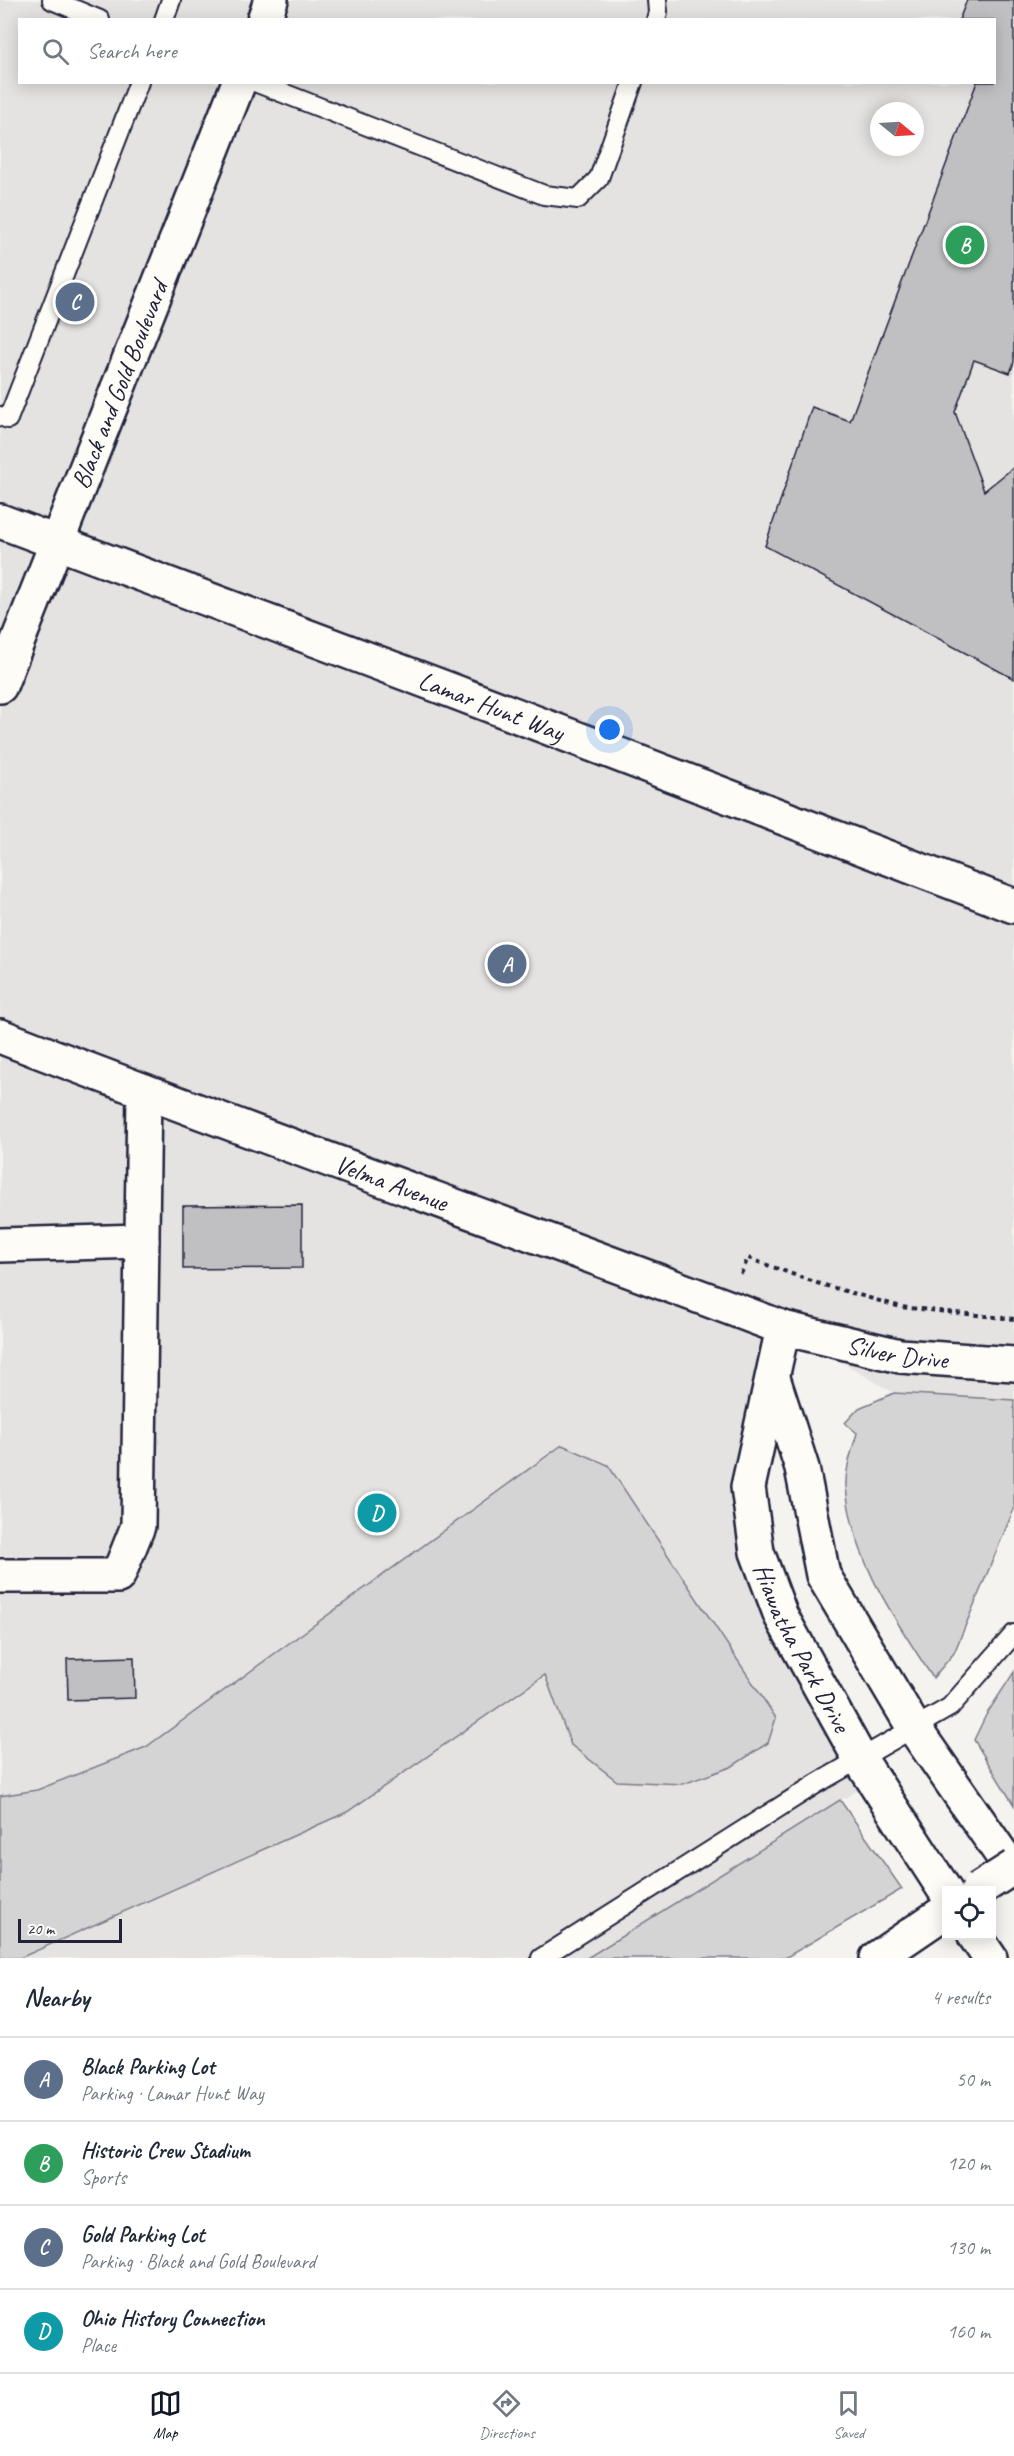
<!DOCTYPE html>
<meta charset="utf-8">
<style>
:root{--surface:#fff;--page:#f2f2f3;--text:#1f2937;--muted:#747a83;--line:#e0e1e3;--accent:#111827}
body{margin:0;font-family:Caveat,sans-serif;background:var(--page);color:var(--text)}
.controls{position:absolute;right:18px;bottom:18px;display:grid;overflow:hidden;border-radius:0px;box-shadow:0 3px 15px #0003}
.controls button{width:54px;height:54px;display:grid;place-items:center;padding:0;border:0;border-bottom:2px solid var(--line);background:var(--surface);color:var(--text);font:30px sans-serif}
.compass{position:absolute;left:870px;top:102px;width:54px;height:54px;border-radius:50%;background:var(--surface);box-shadow:0 3px 15px #0003;rotate:108deg}
.scale{position:absolute;left:18px;bottom:15px;width:104px;box-sizing:border-box;padding-left:6px;border:3px solid #22223b;border-top:0;font-size:16px;line-height:21px;white-space:nowrap;color:#22223b;-webkit-text-stroke:4px #fdfcf7;paint-order:stroke}
.you{position:absolute;left:610px;top:730px;width:21px;height:21px;margin:-15px;border:4px solid #fff;border-radius:50%;background:#1a73e8;box-shadow:0 0 0 9px #1a73e833}
.badge{display:grid;place-items:center;width:39px;height:39px;border-radius:50%;background:var(--accent);color:#fff;font-size:20px;font-weight:700}
.pin{position:absolute;translate:-50% -50%;border:3px solid #fff;box-shadow:0 2px 6px #0006}
.list{margin:0;padding:0;list-style:none}
h2{display:flex;justify-content:space-between;align-items:center;height:78px;margin:0;padding:0 24px;font-size:26px}
h2 small{font-size:20px;font-weight:400;color:var(--muted)}
.list li{display:grid;grid-template-columns:39px 1fr auto;gap:18px;align-items:center;box-sizing:border-box;height:84px;padding:0 24px;border-top:2px solid var(--line)}
.list b{display:block;font-size:22px;white-space:nowrap}
.list p{margin:0;font-size:20px;white-space:nowrap;color:var(--muted)}
.list em{font-size:20px;font-style:normal;color:var(--muted)}
.icon{flex:none;width:33px;height:33px;fill:none;stroke:currentColor;stroke-width:2;stroke-linecap:round;stroke-linejoin:round}
.map{position:relative;flex:none;width:1014px;height:1958px;overflow:hidden}
.search{position:absolute;background:var(--surface);box-shadow:0 3px 15px #0003;left:18px;right:18px;top:18px;height:66px;display:flex;align-items:center;gap:15px;box-sizing:border-box;padding:0 21px;border-radius:0px;color:var(--muted);font-size:22px}
.sheet{height:414px;background:var(--surface)}
nav{display:flex;justify-content:space-around;align-items:center;box-sizing:border-box;height:84px;border-top:2px solid var(--line);background:var(--surface);font-size:16px;color:var(--muted)}
nav a{display:grid;justify-items:center;gap:3px}
nav .on{color:var(--accent)}
.map>svg:first-child{display:block}
</style>
<div class="map">
<svg width="1014" height="1958" viewBox="0 0 1014 1958">
<rect width="100%" height="100%" fill="#f4f3ef"/>
<filter id="ink" filterUnits="userSpaceOnUse"><feTurbulence type="fractalNoise" baseFrequency=".0167" numOctaves="2"/><feDisplacementMap in="SourceGraphic" scale="12" xChannelSelector="R" yChannelSelector="G"/><feConvolveMatrix kernelMatrix="1 2 1 2 8 2 1 2 1" color-interpolation-filters="sRGB"/></filter>
<g filter="url(#ink)">
<path fill="#e4e3e2" fill-rule="evenodd" d="M0,0H1014V1400L894,1393L784,1328L773,1376L757,1552L874,1780L587,1958H0ZM20,20H994V82H20ZM879,111H915V147H879Z"/>
<path fill="#d5d4d5" stroke="#7c7b88" stroke-width="1.5" d="M894,1393L1014,1400V1509L954,1653L933,1678C894,1618 853,1561 846,1487C845,1469 852,1451 857,1433L845,1423L859,1408Z
M562,1445L608,1465L776,1718L768,1743L731,1767L683,1784L617,1781L571,1745L545,1675L347,1812L20,1958H0V1796L37,1790L146,1747Z
M1014,1672V1805L974,1740L986,1715Z
M840,1800L902,1889L785,1958H587Z"/>
<path fill="#c0bfc2" stroke="#22223b" stroke-width="1.5" d="M967,0H1014V362L1010,373L974,360L955,412L984,491L1014,467V679L765,546L812,407L850,421L977,82H994V20H959Z
M302,1205V1268L183,1269V1206Z
M134,1657L135,1698L68,1700L67,1659Z"/>
<g fill="none" stroke-linecap="round" stroke-linejoin="round">
<defs>
<path id="lane" d="M52,0L100,20
M164,20L171,0
M656,20L658,12L657,0
M255,82L544,195L578,199L599,178L633,82
M0,416L8,419L139,82
M541,1958L816,1784L950,1707L1014,1634"/>
<g id="street">
<path d="M264,20L271,0"/>
<path id="s1" d="M0,521L450,690L1014,906"/>
<path id="s2" d="M0,686L239,82"/>
<path id="s3" d="M0,1036C260,1137 523,1229 783,1328L748,1487L757,1552L781,1616L860,1759L946,1892"/>
<path d="M0,1245L142,1241"/>
<path d="M773,1378L802,1468L823,1575L914,1728L1014,1872"/>
<path d="M0,1576H118L138,1526L144,1091"/>
<path d="M975,1936L990,1958"/>
</g>
<g id="secondary">
<path id="s4" d="M783,1328L900,1356L1014,1364"/>
</g>
<path id="highway" d="M877,1958L946,1911"/>
</defs>
<use href="#lane" stroke="#22223b" stroke-width="22"/>
<use href="#street" stroke="#22223b" stroke-width="38"/>
<use href="#secondary" stroke="#22223b" stroke-width="38"/>
<use href="#highway" stroke="#22223b" stroke-width="38"/>
<path stroke="#22223b" stroke-width="4" stroke-dasharray="4.5 4.5" stroke-linecap="butt" d="M741,1274L748,1258L817,1283L901,1307L1014,1319"/>
<use href="#lane" stroke="#fdfcf7" stroke-width="18"/>
<use href="#street" stroke="#fdfcf7" stroke-width="33"/>
<use href="#secondary" stroke="#fdfcf7" stroke-width="33"/>
<use href="#highway" stroke="#fdfcf7" stroke-width="33"/>
<defs>
<path id="highway-bridge" d="M978,1890L1014,1867"/>
</defs>
<use href="#highway-bridge" stroke="#22223b" stroke-width="38" stroke-linecap="butt"/>
<use href="#highway-bridge" stroke="#fdfcf7" stroke-width="33"/>
</g>
</g>
<g text-anchor="middle" dominant-baseline="central" stroke-width="4.5" stroke-linejoin="round" paint-order="stroke">
<g font-size="26" fill="#22223b" stroke="#fdfcf7">
<text stroke="none"><textPath href="#s2" startOffset="324">Black and Gold Boulevard</textPath></text>
<text stroke="none"><textPath href="#s1" startOffset="525">Lamar Hunt Way</textPath></text>
<text stroke="none"><textPath href="#s3" startOffset="418">Velma Avenue</textPath></text>
<text stroke="none"><textPath href="#s4" startOffset="117">Silver Drive</textPath></text>
<text stroke="none"><textPath href="#s3" startOffset="1170">Hiawatha Park Drive</textPath></text>
</g>
</g>
</svg>
<div class="controls">
<button><svg class="icon" aria-label="locate" viewBox="0 0 24 24"><circle cx="12" cy="12" r="6"/><path d="M12 2v4M12 18v4M2 12h4M18 12h4"/></svg></button>
</div>
<svg class="compass" viewBox="-18 -18 36 36"><path d="M0-13l5 13h-10z" fill="#e53935"/><path d="M0 13l5-13h-10z" fill="#747a83"/></svg>
<div class="scale">20 m</div>
<div class="you"></div>
<div class="pin badge" style="left:507px;top:964px;background:#5c6f8a">A</div>
<div class="pin badge" style="left:965px;top:245px;background:#2e9e5b">B</div>
<div class="pin badge" style="left:75px;top:302px;background:#5c6f8a">C</div>
<div class="pin badge" style="left:377px;top:1513px;background:#0f9aa8">D</div>
<div class="search"><svg class="icon" aria-label="search" viewBox="0 0 24 24"><circle cx="10" cy="10" r="6"/><path d="M15 15l6 6"/></svg>Search here</div>
</div>
<section class="sheet">
<h2>Nearby<small>4 results</small></h2>
<ul class="list">
<li><span class="badge" style="background:#5c6f8a">A</span><div><b>Black Parking Lot</b><p>Parking · Lamar Hunt Way</p></div><em>50 m</em></li>
<li><span class="badge" style="background:#2e9e5b">B</span><div><b>Historic Crew Stadium</b><p>Sports</p></div><em>120 m</em></li>
<li><span class="badge" style="background:#5c6f8a">C</span><div><b>Gold Parking Lot</b><p>Parking · Black and Gold Boulevard</p></div><em>130 m</em></li>
<li><span class="badge" style="background:#0f9aa8">D</span><div><b>Ohio History Connection</b><p>Place</p></div><em>160 m</em></li>
</ul>
</section>
<nav>
<a class="on"><svg class="icon" aria-label="map" viewBox="0 0 24 24"><path d="M3 6l6-2 6 2 6-2v14l-6 2-6-2-6 2zM9 4v14M15 6v14"/></svg>Map</a>
<a><svg class="icon" aria-label="directions" viewBox="0 0 24 24"><path d="M12 3l9 9-9 9-9-9zM9 14v-3h6M13 9l2 2-2 2"/></svg>Directions</a>
<a><svg class="icon" aria-label="saved" viewBox="0 0 24 24"><path d="M7 4h10v16l-5-4-5 4z"/></svg>Saved</a>
</nav>
